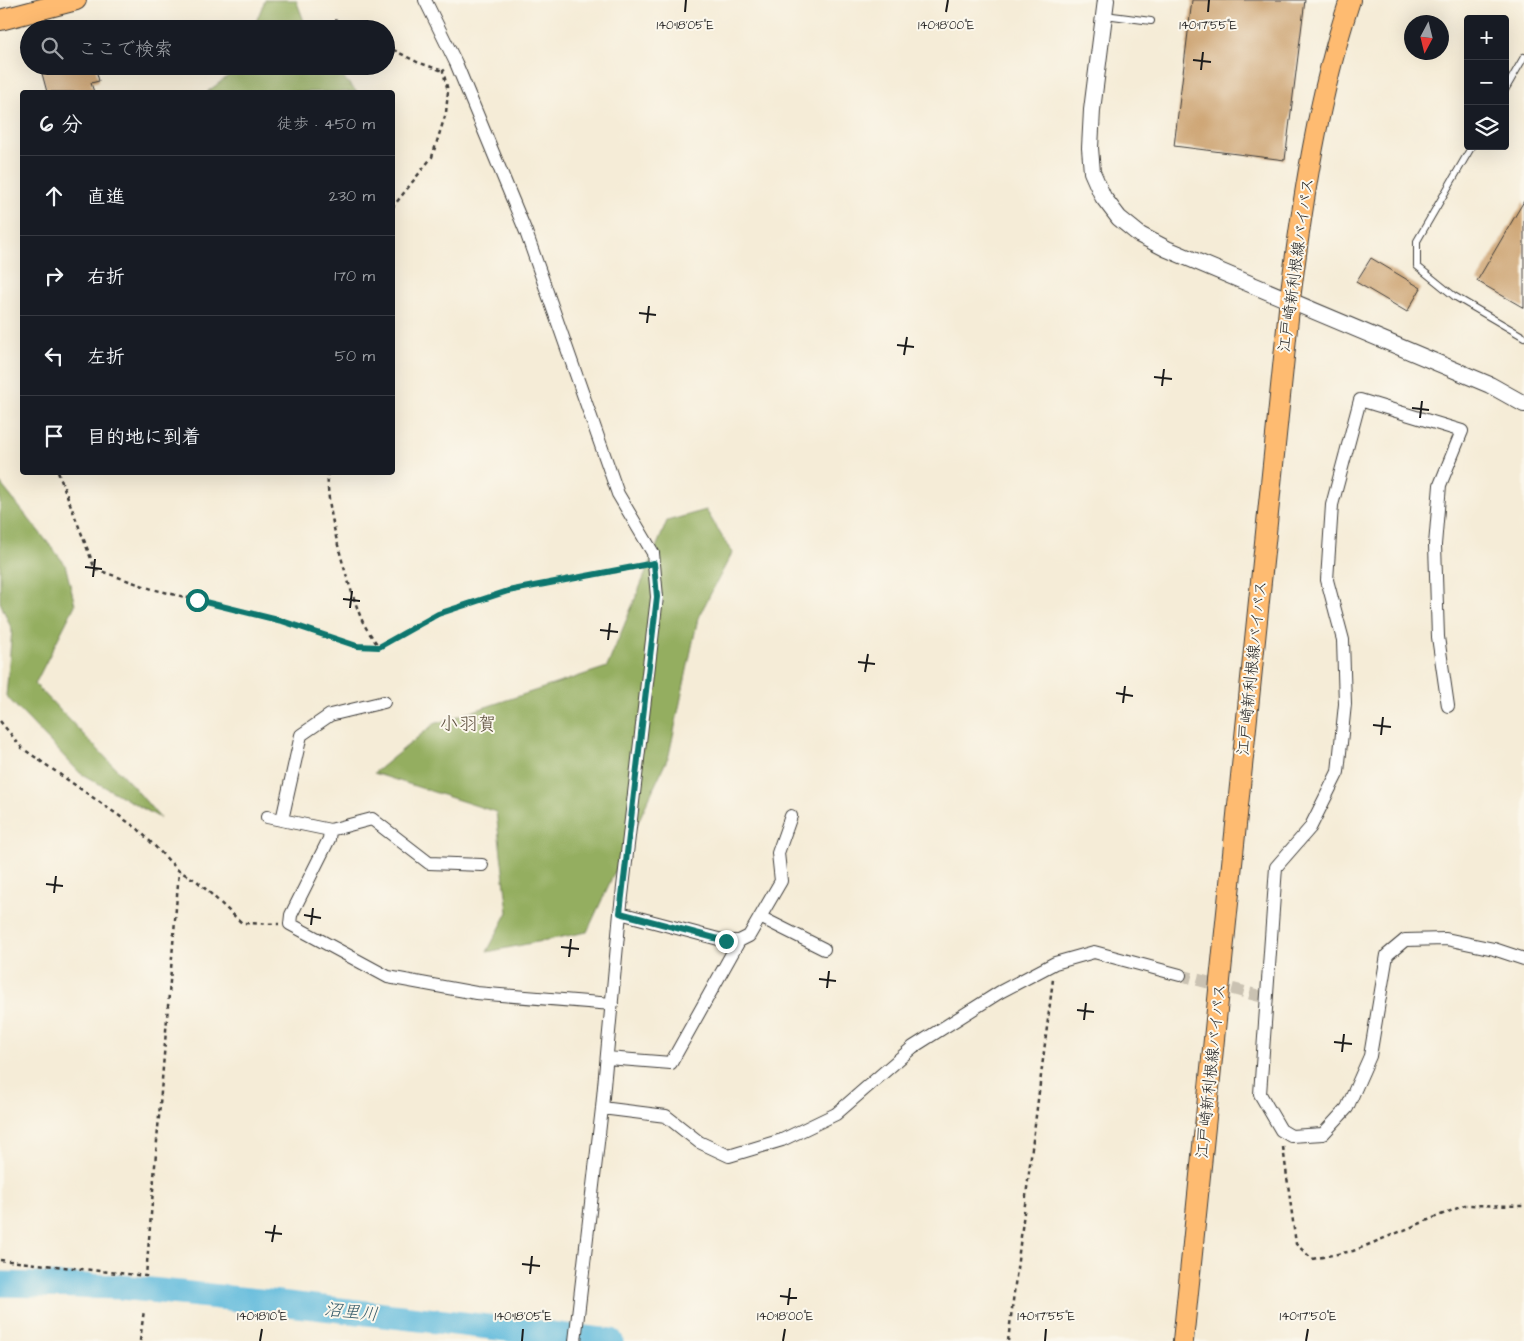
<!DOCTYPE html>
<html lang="ja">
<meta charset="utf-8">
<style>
:root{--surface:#171b24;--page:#242831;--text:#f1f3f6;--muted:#9ea1a6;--line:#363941}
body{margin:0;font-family:"Architects Daughter","Klee One",sans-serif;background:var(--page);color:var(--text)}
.controls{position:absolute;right:15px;top:15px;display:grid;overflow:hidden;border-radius:5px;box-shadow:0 5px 20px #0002}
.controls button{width:45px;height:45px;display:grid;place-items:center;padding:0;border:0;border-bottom:1px solid var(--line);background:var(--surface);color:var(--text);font:25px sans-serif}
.compass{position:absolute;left:1404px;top:15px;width:45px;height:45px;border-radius:50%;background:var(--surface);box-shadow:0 5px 20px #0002;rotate:187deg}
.stop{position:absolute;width:15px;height:15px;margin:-11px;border:4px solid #0f766e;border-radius:50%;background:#fff}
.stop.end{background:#0f766e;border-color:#fff;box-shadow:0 1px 5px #0008}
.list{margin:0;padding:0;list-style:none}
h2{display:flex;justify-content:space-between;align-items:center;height:65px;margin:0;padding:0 20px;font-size:21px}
h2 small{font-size:16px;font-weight:400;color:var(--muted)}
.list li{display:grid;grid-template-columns:32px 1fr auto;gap:15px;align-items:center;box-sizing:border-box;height:80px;padding:0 20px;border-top:1px solid var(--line)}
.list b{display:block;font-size:19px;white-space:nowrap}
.list em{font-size:16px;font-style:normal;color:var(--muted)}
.icon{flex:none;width:28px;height:28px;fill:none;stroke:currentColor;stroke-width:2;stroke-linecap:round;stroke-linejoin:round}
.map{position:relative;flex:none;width:1524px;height:1341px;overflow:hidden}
.search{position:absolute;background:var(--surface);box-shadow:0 5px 20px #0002;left:20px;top:20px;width:375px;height:55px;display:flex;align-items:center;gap:12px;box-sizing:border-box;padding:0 18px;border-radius:28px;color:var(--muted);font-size:19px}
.panel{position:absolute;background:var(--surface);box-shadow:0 5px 20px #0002;left:20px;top:90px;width:375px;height:385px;border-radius:5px}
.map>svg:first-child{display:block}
</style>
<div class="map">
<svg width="1524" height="1341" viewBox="0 0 1524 1341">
<rect width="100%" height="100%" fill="#fbf7ec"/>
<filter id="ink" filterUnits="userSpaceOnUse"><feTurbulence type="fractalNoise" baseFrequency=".02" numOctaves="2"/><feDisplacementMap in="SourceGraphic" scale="10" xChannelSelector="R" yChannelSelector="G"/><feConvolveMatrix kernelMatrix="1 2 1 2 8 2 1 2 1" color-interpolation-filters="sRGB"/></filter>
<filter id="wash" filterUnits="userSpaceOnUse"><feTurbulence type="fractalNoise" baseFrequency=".0096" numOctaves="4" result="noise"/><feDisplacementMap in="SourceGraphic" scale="20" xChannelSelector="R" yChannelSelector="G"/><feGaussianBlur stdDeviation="1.12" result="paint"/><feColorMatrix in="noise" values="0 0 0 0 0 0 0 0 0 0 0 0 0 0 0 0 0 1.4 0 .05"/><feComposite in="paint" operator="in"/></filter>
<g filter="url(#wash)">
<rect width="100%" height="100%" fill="#f5ecd7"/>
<path fill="#94ae60" stroke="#58653e" d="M265,0H296L307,29H253Z
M237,66H332L357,92H207L235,71Z
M0,483L65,564L75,605L35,684L133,786L160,818L80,773L6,696L12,630L0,602Z
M706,510L732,553L698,618L669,755L587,932L487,952L508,912L496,812L374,773L434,724L607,667L667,521Z"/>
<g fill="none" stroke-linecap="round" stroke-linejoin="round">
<path stroke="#5ebadc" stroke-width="25" d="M0,1284L120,1287L279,1303L611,1341"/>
</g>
<g id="blocks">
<path fill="#cda473" d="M1192,0H1305L1285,160L1174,146Z
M40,66H95L99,81L91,83L94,92H47Z
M1524,201V308L1477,281Z
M1371,258L1421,288L1407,312L1356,282Z"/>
</g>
</g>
<g filter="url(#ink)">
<use href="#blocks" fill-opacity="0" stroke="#3d3b38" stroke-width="1"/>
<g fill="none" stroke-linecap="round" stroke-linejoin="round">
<path stroke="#cac2b2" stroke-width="12" stroke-dasharray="12 6" stroke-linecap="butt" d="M1180,975L1267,998"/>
<defs>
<path id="service" d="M1105,15L1151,21
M1505,90L1524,57
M1472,146L1417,241V266L1454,296L1524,337"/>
<path id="minor" d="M425,0L456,63L526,232L618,494L653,553L657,597L620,913L602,1108L575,1341
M1448,706L1438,637L1435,545L1440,485L1462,431L1360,400L1332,505L1327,580L1343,640L1345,704L1338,772L1310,828L1276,867L1260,1094L1281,1130L1291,1136L1323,1134L1347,1108L1370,1056L1387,955L1405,940L1446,939L1494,949L1524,959
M267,817L330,830L329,839L291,915L290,924L388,977L476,993L612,1004
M282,820L301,735L330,715L384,702
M330,830L372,819L429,863L482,865
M620,913L726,941H739L749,936L781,881L778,853L791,816
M760,917L824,949
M607,1058L671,1063L739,941
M602,1108L666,1116L699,1142L729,1156L782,1140L836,1114L913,1047L1000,992L1055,963L1094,952L1180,975"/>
<path id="tertiary" d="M1106,0L1092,110L1090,148L1092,172L1103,197L1119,218L1140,235L1167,249L1490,385L1524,404"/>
<path id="primary" d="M0,20L76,0
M1183,1341L1290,299C1303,198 1318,97 1350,0"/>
</defs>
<use href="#service" stroke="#3d3b38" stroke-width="8"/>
<use href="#minor" stroke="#3d3b38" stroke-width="14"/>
<use href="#tertiary" stroke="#3d3b38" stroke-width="18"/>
<use href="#primary" stroke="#3d3b38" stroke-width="22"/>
<path stroke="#3d3b38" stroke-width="2.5" stroke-dasharray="4 4" stroke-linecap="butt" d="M335,20L352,29
M386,46L417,62L443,71
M392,208L432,157L446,113L448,91L443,71L446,69
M58,472L95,569L152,589L282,621L357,646L379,647L438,614L508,591L643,566
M328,472C325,510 347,582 361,618C365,628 373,638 379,647
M0,721L22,748L138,829L179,871L197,881L242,923L279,924
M1283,1147L1296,1244L1312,1259L1353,1251L1465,1205L1524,1206
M0,1260L146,1276L179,871
M140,1341L144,1310
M1008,1341L1053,979"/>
<use href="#service" stroke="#fff" stroke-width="6"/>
<use href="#minor" stroke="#fff" stroke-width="12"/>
<use href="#tertiary" stroke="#fff" stroke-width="16"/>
<use href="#primary" stroke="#febb71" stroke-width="20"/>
</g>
</g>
<g fill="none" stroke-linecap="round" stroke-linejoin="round" filter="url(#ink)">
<path stroke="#0f766e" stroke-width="6" d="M197,600L282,621L357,646L379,647L438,614L508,591L654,563L657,597L620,913L726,941"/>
</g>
<path fill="none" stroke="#1c1c1c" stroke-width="2" d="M685,12L686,0M946,12L948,0M1208,12L1209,0M1193,60L1211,62M1201,70L1203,52M639,313L656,315M647,323L649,306M897,345L914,347M904,355L907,337M1154,377L1172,379M1162,386L1164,369M1412,408L1429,410M1420,418L1422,401M85,567L102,569M93,577L95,559M343,599L360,601M350,608L352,591M600,630L618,632M608,640L610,623M858,662L875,664M865,672L868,654M1116,693L1133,696M1123,703L1125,686M1373,725L1391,727M1381,735L1383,717M46,884L63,886M54,893L56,876M304,915L321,918M311,925L313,908M561,947L579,949M569,957L571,939M819,979L836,981M827,988L829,971M1077,1010L1094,1012M1084,1020L1086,1003M1334,1042L1352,1044M1342,1052L1344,1034M265,1232L282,1234M272,1242L275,1225M522,1264L540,1266M530,1274L532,1256M780,1296L797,1298M788,1305L790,1288M260,1341L262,1329M522,1341L523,1329M783,1341L785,1329M1045,1341L1046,1329M1306,1341L1308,1329"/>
<g text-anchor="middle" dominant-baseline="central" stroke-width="4" stroke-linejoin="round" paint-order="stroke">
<g font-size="16" fill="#1c1c1c" stroke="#fbf7ec">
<text transform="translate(1296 265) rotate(-82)">江戸崎新利根線バイパス</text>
<text transform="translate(1252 668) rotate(-84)">江戸崎新利根線バイパス</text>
<text transform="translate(1211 1071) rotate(-84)">江戸崎新利根線バイパス</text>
</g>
<g font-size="18" font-style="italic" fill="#365b69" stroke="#fbf7ec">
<text transform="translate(351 1312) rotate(6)">沼里川</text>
</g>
<g font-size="19" fill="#5a4c3a" stroke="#fbf7ec">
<text x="468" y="724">小羽賀</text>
</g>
</g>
<g font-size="12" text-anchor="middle" fill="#1c1c1c" stroke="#fbf7ec" stroke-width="4" stroke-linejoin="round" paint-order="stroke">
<text x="685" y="29">140°18'05"E</text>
<text x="946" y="29">140°18'00"E</text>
<text x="1208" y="29">140°17'55"E</text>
<text x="262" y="1320">140°18'10"E</text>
<text x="523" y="1320">140°18'05"E</text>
<text x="785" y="1320">140°18'00"E</text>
<text x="1046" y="1320">140°17'55"E</text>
<text x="1308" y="1320">140°17'50"E</text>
</g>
</svg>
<div class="controls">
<button>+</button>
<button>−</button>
<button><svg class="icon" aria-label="layers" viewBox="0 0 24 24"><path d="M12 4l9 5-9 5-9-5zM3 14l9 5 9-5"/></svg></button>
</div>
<svg class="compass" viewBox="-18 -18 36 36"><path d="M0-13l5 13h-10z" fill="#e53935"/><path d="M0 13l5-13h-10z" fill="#9ea1a6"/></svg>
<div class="stop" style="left:197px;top:600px"></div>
<div class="stop end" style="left:726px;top:941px"></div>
<div class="search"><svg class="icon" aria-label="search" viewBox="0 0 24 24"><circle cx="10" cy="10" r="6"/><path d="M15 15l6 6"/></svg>ここで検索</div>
<section class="panel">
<h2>6 分<small>徒歩 · 450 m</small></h2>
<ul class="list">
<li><svg class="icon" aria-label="ahead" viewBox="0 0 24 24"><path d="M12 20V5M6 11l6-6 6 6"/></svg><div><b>直進</b></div><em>230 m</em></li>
<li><svg class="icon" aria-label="right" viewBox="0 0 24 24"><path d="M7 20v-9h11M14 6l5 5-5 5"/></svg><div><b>右折</b></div><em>170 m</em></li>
<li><svg class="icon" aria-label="left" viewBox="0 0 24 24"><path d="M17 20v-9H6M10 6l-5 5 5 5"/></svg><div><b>左折</b></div><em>50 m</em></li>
<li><svg class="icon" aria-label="arrive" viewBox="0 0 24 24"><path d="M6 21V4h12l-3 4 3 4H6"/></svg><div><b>目的地に到着</b></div></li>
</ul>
</section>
</div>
